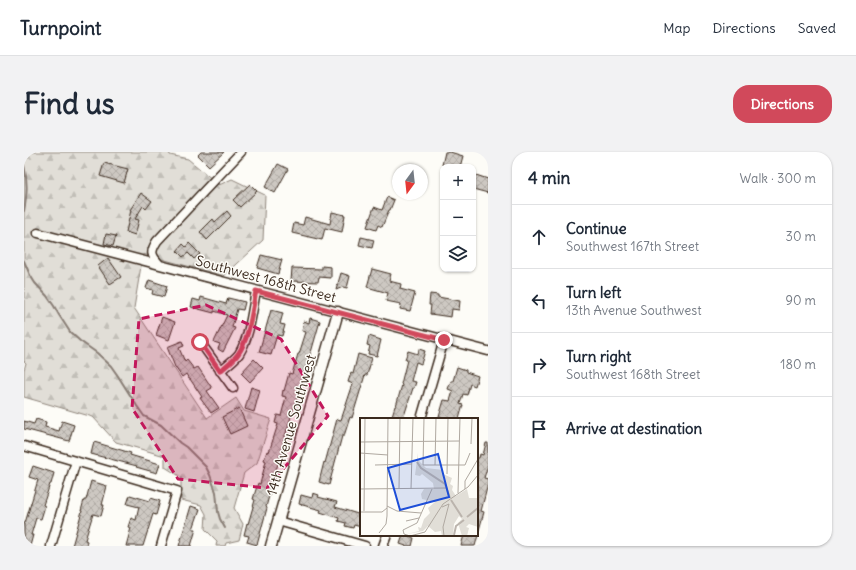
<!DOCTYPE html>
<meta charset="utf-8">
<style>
:root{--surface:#fff;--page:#f2f2f3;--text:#1f2937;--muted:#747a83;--line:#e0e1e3;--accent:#d1495b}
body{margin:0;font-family:Delius,sans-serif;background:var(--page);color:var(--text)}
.controls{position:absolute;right:12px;top:12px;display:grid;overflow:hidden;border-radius:8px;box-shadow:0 1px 3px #0004}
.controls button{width:36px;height:36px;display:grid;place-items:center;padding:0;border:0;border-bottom:1px solid var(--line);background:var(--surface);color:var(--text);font:20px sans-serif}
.compass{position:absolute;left:368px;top:12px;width:36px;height:36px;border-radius:50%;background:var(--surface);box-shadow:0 1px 3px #0004;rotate:195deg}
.stop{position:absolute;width:12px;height:12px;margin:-9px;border:3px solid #d1495b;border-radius:50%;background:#fff}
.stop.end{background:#d1495b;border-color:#fff;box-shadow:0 1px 4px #0008}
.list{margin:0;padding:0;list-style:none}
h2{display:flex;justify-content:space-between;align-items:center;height:52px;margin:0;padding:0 16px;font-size:17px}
h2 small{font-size:13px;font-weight:400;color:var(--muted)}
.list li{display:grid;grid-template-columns:26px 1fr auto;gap:12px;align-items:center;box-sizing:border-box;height:64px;padding:0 16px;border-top:1px solid var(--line)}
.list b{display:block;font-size:15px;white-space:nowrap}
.list p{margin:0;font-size:13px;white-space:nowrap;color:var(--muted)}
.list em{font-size:13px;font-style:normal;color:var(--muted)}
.icon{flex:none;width:22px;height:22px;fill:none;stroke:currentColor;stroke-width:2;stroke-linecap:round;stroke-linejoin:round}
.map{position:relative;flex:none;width:464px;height:394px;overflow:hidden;border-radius:16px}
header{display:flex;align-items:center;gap:24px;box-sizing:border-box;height:56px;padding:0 20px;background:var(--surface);border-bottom:1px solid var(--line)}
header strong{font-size:19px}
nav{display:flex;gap:22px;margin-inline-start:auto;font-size:14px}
.intro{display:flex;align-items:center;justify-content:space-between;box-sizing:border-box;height:96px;padding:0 24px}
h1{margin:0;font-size:28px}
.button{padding:10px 18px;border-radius:16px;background:var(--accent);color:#fff;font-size:14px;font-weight:700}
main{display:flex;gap:24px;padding:0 24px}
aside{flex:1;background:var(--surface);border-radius:16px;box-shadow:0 1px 3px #0004}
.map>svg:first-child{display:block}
</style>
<header>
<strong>Turnpoint</strong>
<nav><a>Map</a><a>Directions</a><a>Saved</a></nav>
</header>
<div class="intro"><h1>Find us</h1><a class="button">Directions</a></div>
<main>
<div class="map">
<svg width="464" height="394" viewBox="0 0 464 394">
<defs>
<pattern id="forest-firs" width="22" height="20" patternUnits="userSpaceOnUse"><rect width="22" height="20" fill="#e1ded7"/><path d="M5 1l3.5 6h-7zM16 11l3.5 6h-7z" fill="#c2bfb8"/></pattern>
<pattern id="building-cross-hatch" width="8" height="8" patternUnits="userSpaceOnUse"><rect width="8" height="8" fill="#cdc8c2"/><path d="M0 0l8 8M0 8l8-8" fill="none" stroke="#b1aca6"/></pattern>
</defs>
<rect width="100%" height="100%" fill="#fdfcf7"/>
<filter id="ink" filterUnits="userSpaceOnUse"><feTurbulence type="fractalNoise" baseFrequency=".025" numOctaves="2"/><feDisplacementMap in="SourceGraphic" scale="8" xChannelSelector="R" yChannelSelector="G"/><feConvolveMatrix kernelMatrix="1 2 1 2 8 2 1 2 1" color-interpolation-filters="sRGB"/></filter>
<g filter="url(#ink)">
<path fill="url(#forest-firs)" stroke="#8e847a" d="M0,0H145L146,3L164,7L195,33L208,27L241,43L239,88L200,124L119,102L110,156L183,266L212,246L220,259L247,267L233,311L220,321L210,356L219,372L215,388L202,391L201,394H192L193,389L181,377L182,362L177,353L157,348V325L141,315V304L92,290L69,265L0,245V218L2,211L0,209Z"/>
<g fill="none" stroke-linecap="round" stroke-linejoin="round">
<path stroke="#887d74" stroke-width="2" d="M0,13C4,30 3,43 0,59
M0,109L6,123L11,131L23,144L30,154L35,163L46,180L56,189L73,201L87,214L94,224L113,254L120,264L137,273L156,291L162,295L182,315L186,323L192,340L194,360L196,367L201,376"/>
</g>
<path fill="url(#building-cross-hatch)" stroke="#3b2a1e" d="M177,0H200L185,14L174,3Z
M421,0H426L439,4L436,15H425L418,13Z
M80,11L104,17L100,31L76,24Z
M254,12L264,17L251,41L241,35Z
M449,22L464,27V41L449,37Z
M226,32L233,39L216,55L209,48Z
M117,41L128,49L122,57L119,54L111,67L115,68L111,83L102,80L107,58H106Z
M363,45L370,48L366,58H365L358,75L354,73L352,78L343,75L350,55L358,58Z
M203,59L207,64L183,88L176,80L189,67L191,70Z
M308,60L321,63L318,80L301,76L298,88L268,81L270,71L279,73L281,65L306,72Z
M82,82L92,84L89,94L80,92Z
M337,85L350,88L348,96L335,93Z
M165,91L176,102L170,107L164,101L159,105L153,99L159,92L162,95Z
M237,103L258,108L254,122L233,116Z
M84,106L97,125L86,132L74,114Z
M298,114L307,115V126L295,125L294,130L267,129L268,116L298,117Z
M348,117L367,122L365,129L377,132L376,137L391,141L386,159L376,157L377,152L362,149L364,141L343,135Z
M317,121L326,124L323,136L319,135L312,138Z
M125,128L143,134L140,145L128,142L129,138L122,136Z
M406,142L414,143V145L436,149L435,158L428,157L427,165L406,162L407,153H405Z
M177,145L202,152L204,146L221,150L219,158L213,157L208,175L211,176L199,200L194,197L196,192L190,190L203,163L190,159V161L167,155L169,147L176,149Z
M247,158L259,161L256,172L261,173L258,184L253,183L247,203L235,200Z
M138,165L151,170L145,188L132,183Z
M286,166L296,169L286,204L285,203L280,222L259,291L261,292L257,305L256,304L242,355L243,356L233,393L223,390L225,384L220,383L223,371L224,372L231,348L229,347L234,331L236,332L242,309L240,308L243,299L245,300L254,272L251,271L253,263L257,264L262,245L258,244L259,238L260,239L265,221L268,222L274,202H275L282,180L278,179L280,169L285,171Z
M345,184L357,188L353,204L344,202L346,194L343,193Z
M158,189L160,194L155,196L161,210L163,208L170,217L174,215L188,236L183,239L195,256L187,261L176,246L178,245L166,227H165L162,222L158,225L151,215L143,195Z
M395,197L401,199L397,212L392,210L387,229L392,230L390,236H389L379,267H367L371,254H372L378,233L377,232L383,208L381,207L384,199L394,202Z
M334,202L348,206L343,223H341L328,266L326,265L320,284H318L305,333L295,330L300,310L301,311L313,267L317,268L329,232L324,230L327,221L329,222Z
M230,207L239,216L226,230L217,221Z
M433,215L442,218V220L454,224L451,234L446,232L443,243L439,242L436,252L439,253L435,267H420L415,265L420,248L426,249L429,239L424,237L427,229H429Z
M227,235L236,238L230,260L221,257Z
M215,256L223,274L206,282L198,265Z
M12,267L22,270L21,275L35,279L38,269L50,273L45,289L0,277V269L10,272Z
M70,290L107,301L106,303L136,312L133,321L112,315L113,314L67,302Z
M462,291H464V313L460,326L464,327V332L457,359L460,360L455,378H453V306H455L456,302L459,303Z
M9,314L30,321L27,332H26L19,353L21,354L17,367L12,366L7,383H9L6,394H0V371H1L14,328L5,325Z
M67,329L83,334L78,353H80L77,364L69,362L61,388L63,389L62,394H48L58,359H57L60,348H62Z
M289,341L295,343L294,345L313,350L311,355L337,363V375L330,373L329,376L321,374L322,371L314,369L315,366L296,360L297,358L275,352L277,343L288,346Z
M106,343L126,349L127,346L136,349L132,363L129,362L119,394H102L107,376L104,375L107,366L112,368L115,355L103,352Z
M167,354L176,357L169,377H172L167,394H155Z
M379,383H385V384L390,386L388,394H382L376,392Z
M440,383H454L451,394H437Z"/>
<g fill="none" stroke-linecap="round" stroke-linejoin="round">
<defs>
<path id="minor" d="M14,81L464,199
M135,112C127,103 126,100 133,89L217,0
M176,190L209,236
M196,219C202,214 210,208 215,202C226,184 228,159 232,139
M397,267L420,188
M0,294L153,339L137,394
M254,369L341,394
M27,394L52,309
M359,394L363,383"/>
<path id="tertiary" d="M247,394L314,160"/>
</defs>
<use href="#minor" stroke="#3b2a1e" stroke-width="11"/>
<use href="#tertiary" stroke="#3b2a1e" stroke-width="13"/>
<use href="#minor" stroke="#fdfcf7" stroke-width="8"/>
<use href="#tertiary" stroke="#fdfcf7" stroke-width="10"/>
</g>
</g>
<g fill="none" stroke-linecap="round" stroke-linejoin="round" filter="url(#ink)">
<path stroke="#d1495b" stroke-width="5" d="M176,190L196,219C202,214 210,208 214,202C226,185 228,158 232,139L420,188"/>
</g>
<path fill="#c2185b" fill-opacity="0.2" stroke="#c2185b" stroke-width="3" stroke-dasharray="8 5" stroke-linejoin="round" d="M182,153L257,187L304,264L243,336L154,327L108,256L115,167Z"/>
<g text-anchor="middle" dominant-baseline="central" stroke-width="3" stroke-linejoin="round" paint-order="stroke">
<g font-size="14" fill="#3b2a1e" stroke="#fdfcf7">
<text transform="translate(242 127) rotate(15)">Southwest 168th Street</text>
<text transform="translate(267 273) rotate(-74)">14th Avenue Southwest</text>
</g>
</g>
<g transform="translate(336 266)">
<rect width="118" height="118" fill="#fdfcf7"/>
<path d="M58,35V42L66,50L83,52V56L92,60L90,66L93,68L92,72L96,78L107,71L109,80H118V109L109,106L106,109L109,110L107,118H102L98,105L102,101L99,98L94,106L93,118H82L81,113L75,114L68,108L63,113L47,116L59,113L58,109L61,110L64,101L70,95L68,90L75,84L62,81L61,76L64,71H74L73,65L62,56L60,58L55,57Z" fill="#e1ded7"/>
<path fill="none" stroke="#bbb4ad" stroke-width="2" d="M57,44L61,50L85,66L90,80M91,82L102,99M107,99L118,90M94,117L96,108L104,102"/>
<path fill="none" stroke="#afa8a0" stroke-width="1" d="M64,0L63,47H105L110,35M0,24L99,23M111,26L112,0M0,35L28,37M15,47L52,46M75,47L76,0M87,56L88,0M0,71L86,70M39,71L40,0M51,71L53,0M105,71V63L118,41M98,75L100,0M27,88L37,93L61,95M82,89L89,86L83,109L84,118M4,93L5,0M0,94H22L27,90M46,103L59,100M19,115L26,106L27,98L28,0M50,118L65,114L83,86L108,69L118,57M50,118L44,116L43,112L57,105L72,71"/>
<path fill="#1d4ed8" fill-opacity="0.15" stroke="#1d4ed8" stroke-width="2" d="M78,36L89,79L40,92L28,50Z"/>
<rect width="118" height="118" fill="none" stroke="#3b2a1e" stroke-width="2"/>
</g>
</svg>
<div class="controls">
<button>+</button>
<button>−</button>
<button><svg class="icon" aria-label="layers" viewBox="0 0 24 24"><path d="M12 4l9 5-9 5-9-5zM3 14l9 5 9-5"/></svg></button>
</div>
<svg class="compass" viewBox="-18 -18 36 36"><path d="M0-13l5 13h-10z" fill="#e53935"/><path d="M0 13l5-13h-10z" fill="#747a83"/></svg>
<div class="stop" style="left:176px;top:190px"></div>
<div class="stop end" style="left:420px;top:188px"></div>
</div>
<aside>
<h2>4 min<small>Walk · 300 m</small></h2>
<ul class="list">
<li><svg class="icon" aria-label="ahead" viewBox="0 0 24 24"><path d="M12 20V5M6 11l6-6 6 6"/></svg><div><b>Continue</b><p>Southwest 167th Street</p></div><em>30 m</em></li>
<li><svg class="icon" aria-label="left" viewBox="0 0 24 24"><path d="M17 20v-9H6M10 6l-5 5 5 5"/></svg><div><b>Turn left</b><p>13th Avenue Southwest</p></div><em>90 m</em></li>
<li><svg class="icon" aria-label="right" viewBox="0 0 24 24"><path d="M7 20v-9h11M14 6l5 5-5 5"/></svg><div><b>Turn right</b><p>Southwest 168th Street</p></div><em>180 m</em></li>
<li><svg class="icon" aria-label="arrive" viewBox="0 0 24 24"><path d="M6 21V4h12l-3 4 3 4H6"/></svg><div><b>Arrive at destination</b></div></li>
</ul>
</aside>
</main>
